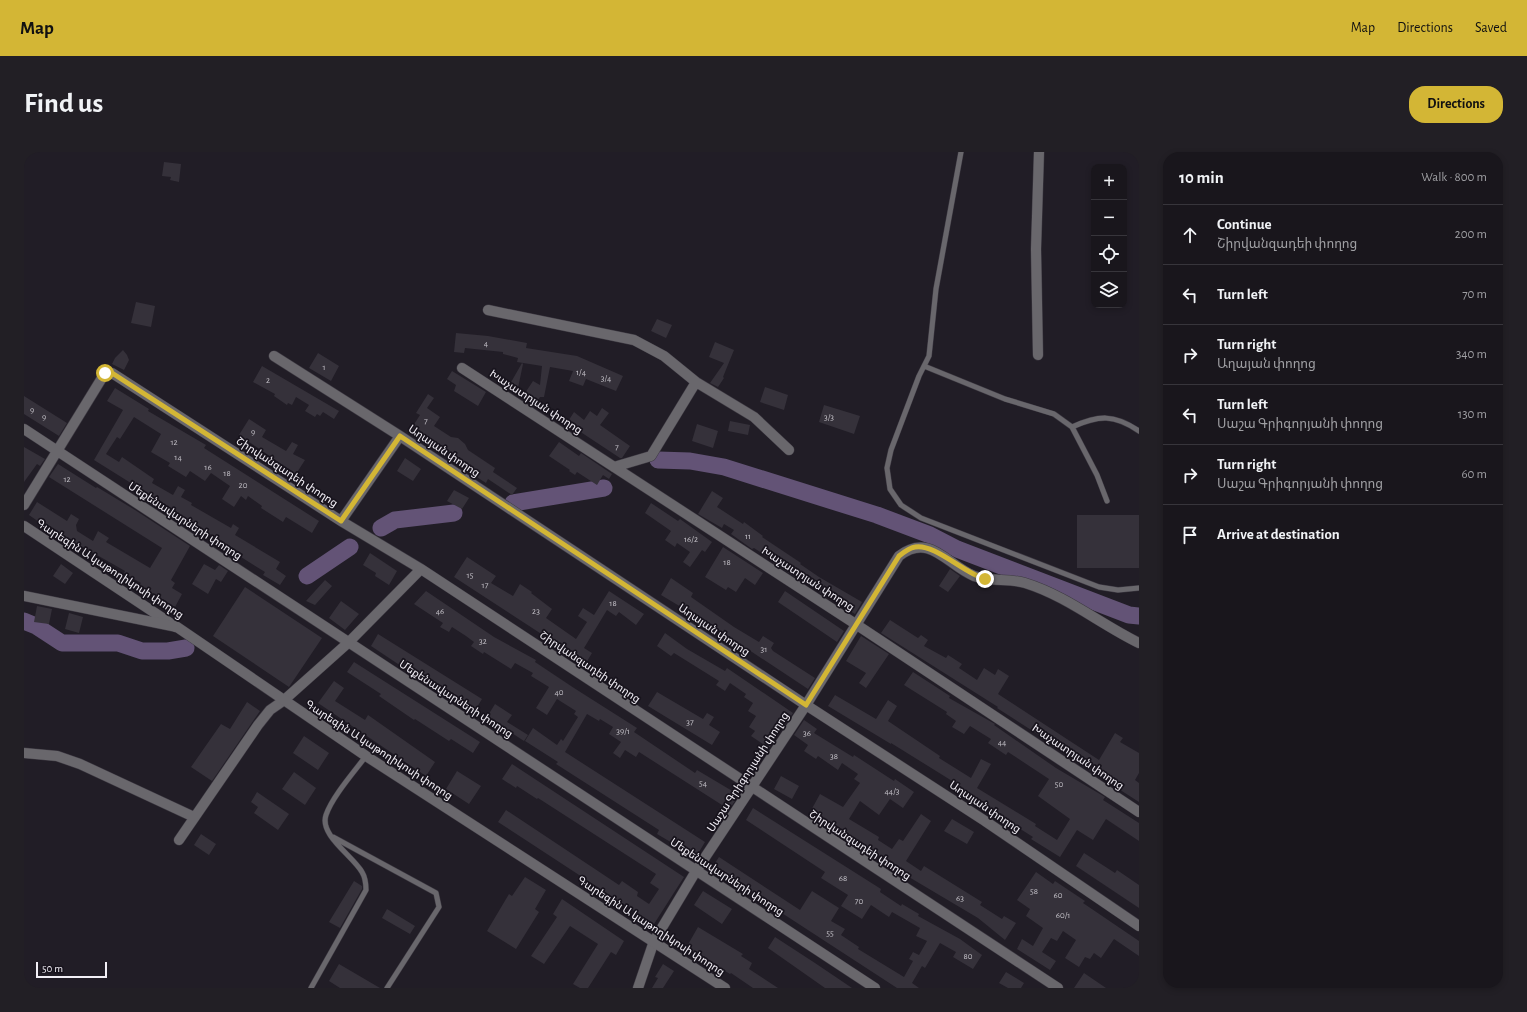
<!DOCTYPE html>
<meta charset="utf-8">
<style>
:root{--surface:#19161c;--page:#221f25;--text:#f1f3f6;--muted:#9f9fa3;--line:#37353b;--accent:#d3b635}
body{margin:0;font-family:"Alegreya Sans","Noto Sans Armenian",sans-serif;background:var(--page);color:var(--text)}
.controls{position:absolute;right:12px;top:12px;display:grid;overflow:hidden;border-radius:8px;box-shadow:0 2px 6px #0003}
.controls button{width:36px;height:36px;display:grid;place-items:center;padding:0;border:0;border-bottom:1px solid var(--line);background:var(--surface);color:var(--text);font:20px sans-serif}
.scale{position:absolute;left:12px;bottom:10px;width:71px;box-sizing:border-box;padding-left:4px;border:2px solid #f2eff6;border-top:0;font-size:11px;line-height:14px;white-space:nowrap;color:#f2eff6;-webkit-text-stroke:3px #18141d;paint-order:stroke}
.stop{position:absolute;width:12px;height:12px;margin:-9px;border:3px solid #d3b635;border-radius:50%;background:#fff}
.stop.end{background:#d3b635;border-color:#fff;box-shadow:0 1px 4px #0008}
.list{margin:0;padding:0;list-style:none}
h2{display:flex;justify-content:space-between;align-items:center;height:52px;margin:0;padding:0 16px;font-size:17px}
h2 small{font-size:13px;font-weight:400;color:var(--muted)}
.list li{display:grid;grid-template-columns:26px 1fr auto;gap:12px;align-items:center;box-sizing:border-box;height:60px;padding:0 16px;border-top:1px solid var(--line)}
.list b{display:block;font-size:15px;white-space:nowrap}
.list p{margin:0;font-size:13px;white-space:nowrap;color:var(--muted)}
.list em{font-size:13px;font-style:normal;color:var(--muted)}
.icon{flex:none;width:22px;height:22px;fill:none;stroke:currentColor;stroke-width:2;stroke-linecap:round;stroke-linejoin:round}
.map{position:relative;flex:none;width:1115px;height:836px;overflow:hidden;border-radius:16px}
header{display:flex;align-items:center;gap:24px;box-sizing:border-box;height:56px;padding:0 20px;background:var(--accent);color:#111}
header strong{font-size:19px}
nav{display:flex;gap:22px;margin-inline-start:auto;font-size:14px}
.intro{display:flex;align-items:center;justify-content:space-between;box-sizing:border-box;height:96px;padding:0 24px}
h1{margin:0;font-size:28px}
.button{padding:10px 18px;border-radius:16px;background:var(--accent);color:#111;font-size:14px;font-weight:700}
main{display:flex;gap:24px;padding:0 24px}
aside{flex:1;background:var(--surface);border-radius:16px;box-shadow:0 2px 6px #0003}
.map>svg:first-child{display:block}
</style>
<header>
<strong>Map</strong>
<nav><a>Map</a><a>Directions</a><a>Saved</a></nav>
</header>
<div class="intro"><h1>Find us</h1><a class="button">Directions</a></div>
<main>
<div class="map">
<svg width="1115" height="836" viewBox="0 0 1115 836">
<rect width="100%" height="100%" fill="#211d26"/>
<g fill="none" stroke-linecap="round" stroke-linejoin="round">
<path stroke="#635376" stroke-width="17" d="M634,308L666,309L700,315L853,363L906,383L933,397L1105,463L1115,464
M489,351L580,336
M357,376L371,368L430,361
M283,424L326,395
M0,469L12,474L38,491H94L118,499H144L162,496"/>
</g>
<path fill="#35313a" d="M140,10L157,12L155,30L146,28L147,25L138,24Z
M112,150L131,154L127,175L107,171Z
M633,167L648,173L642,186L627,179Z
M432,181L464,184L503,191L502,196L553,204L599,224L592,239L562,227L559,234L545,229L549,219L526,215L520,245H516L512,251L501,244V241L509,229L516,233L518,214L493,210L494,206L479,202V200L441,196L440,201L430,200Z
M691,190L710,198L699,225L700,226L694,235L686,231L700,211L685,205Z
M99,198L103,203L105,208L100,218L88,212L91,206Z
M294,201L315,214L307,229L285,216Z
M498,211L499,212L494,236L486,232Z
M238,214L315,259L310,267L299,260L296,264L293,262L291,265L281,259L285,253L272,245L268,253L264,251L263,253L250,244L251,242L229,230Z
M428,219L462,240L454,254L430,239L432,233L423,227Z
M741,235L764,243L760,258L736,250Z
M91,236L125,257L124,259L182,293L180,296L295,369L288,381L262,365L259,370L237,356L238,354L224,344L222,348L217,344L210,355L198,347L206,334L187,321L181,329L166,319L162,325L144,314L146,311L127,300L137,282L110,265L96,287L93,285L82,302L95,310L98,305L130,327L128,331L149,343L154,334L161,338L157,345L168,351L167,353L207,376L209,372L215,376L211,383L256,410L252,417L262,424L256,433L239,423L241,420L217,405L219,402L141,355L142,353L70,308L99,258L83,249Z
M404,242L410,246L403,256L416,265L410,274L427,285L434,286L441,292L444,298L471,316L469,320L493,336L488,343L464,327L462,331L414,300L417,296L387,277L396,263L392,261Z
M0,244L43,271L35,284L0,262Z
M800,253L836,264L830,282L795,270Z
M578,256L585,261L576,273L606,294L598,306H596L543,271L550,260L560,268L566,259L573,264Z
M225,267L242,278L238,285L262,299L268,290L274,293L269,302L281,308L272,322L215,283Z
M706,269L726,273L724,283L704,279Z
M673,272L694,279L689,296L668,289Z
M535,290L555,304L557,301L588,322L585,327L579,323L573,333L553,320L551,323L545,319L546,318L525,304Z
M0,295L21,307L16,314L13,312L0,330Z
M381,306L397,317L389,329L373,319Z
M34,312L72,336L73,335L111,358L166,394L147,428L151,431L148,436L158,442L151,455L115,433L117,431L100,421L101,419L59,395L58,397L35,384L5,363L13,350L43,369L47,362L55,367L52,373L53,379L69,389L74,379L85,386L82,390L126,416L138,396L25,325Z
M430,338L445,346L438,357L423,349Z
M688,339L699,346L693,355L719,372L720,370L739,384L738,385L777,411L776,412L795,425L838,450L831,462L749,411L750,409L730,396L728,397L707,382L710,378L700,372L698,376L674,362Z
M627,351L654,369L656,367L688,390L681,400L678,398L666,415L659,410L666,400L653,391L651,395L641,388L647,379L621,361Z
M1053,363H1115V416H1053Z
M699,395L739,421L731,433L721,426L712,440L704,435L702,438L681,425Z
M346,401L373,419L365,433L351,424L352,421L339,413Z
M443,405L472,424L467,431L489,444L496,432L508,440L507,441L528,457L522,466L552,487L563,470L554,464L559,456L570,463L585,439L620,462L612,473L595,460L592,464L583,458L560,496L568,501L562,511L430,425Z
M37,412L49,421L41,432L29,424Z
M180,412L191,418L195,413L204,419L197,430L192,427L184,442L168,432Z
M926,417L936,424L924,440L915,434Z
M647,426L669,441L667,445L710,475L735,490L739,484L750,491L747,496L749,499L791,526L784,537L725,498L723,500L702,487L703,485L667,461L637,443Z
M301,428L308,434L291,453L282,449Z
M221,435L298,486L265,535L189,484Z
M402,439L470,485L512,508L511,510L550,536L613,576L610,580L671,621L673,618L715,643L702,662L695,658L698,653L615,600L612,605L601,598L596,606L589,601L597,590L585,582L589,575L576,567L575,569L563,562L541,600L681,690L672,705L633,682L635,678L532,612L534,610L501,589L509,576L533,593L537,587L539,589L554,565L550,562L552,559L533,547L523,563L512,556L525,535L507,524L509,521L491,511L487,517L460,500L459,502L447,494L450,490L442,484L428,475L425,480L416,475L419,471L390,452Z
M761,439L820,479L813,490L754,450Z
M317,449L335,462L321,478L305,466Z
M13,454L28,457L25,472L10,470Z
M45,461L59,465L55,481L41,477Z
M866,468L894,486L897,483L904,488L900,494L922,506L924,503L938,512L935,516L953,528L960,516L971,523L974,517L985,524L974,542L1075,608L1091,581L1099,586L1096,590L1115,601V621L1111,628L1115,631V650L1051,609L1032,594L973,556L974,555L857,481Z
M641,481L663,497L701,519L703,516L769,561L745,596L727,584L731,579L725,575L732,564L724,559L729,551L720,545L722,542L706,531L701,539L692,533L695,529L650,501L647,504L633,494Z
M354,482L458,547L450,560L410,536L347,494Z
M837,484L865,502L842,536L835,531L842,521L822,509Z
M330,510L456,590L449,601L427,587L425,589L391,567L390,568L355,544L357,542L323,520Z
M889,520L926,544L925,546L971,572L970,573L1032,616L1081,645L1079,648L1115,671V689L1082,667L1069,688L1053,678L1036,705L1007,687L1009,685L948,646L949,644L931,634L933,632L867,591V592L804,554L811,543L852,567L864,548L873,554L864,569L916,604L915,606L947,626L957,607L967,612L953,636L1012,672L1011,674L1033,688L1046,667L1014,644L1025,627L984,600L982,603L964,591L967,587L946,574L940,582L928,575L932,569L922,562L923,560L880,533Z
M310,529L320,536L311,549L341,568L344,563L411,610L402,624L294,551Z
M633,540L679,567L683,561L690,565L685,573L696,580L688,593L624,554Z
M223,550L236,559L188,629L167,615L197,572L206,577Z
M471,552L488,563L483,570L504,583L500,589L463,565Z
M780,568L793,577L790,581L829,605L830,603L870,629L871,627L890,640L879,656L866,647L855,663L836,649L825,667L855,685L854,688L868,697L875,687L879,689L897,662L907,669L882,709L897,719L900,714L958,750L956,753L978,767L980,764L992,771L981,788L954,766L868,715L869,712L785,662L796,642L819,655L836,631L830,627L834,622L818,611L814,618L794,604L792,607L780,599L784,593L770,583Z
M280,584L305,601L294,618L269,601Z
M488,612L660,725L630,772L474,670L482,658L595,733L598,729L614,740L613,744L625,752L635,737L626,731L632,722L514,646L513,647L493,634L492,636L478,627Z
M433,619L457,634L445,652L422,637Z
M270,620L292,636L281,653L258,637Z
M757,624L775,634L768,647L750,637Z
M233,640L265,662L254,678L230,661L234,655L227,650Z
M729,656L857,737L856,740L877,754L878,752L895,762L894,764L936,787L958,803L949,817L929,805L932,800L916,791L901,816L898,814L888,831L895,836H873L744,752L743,753L687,717L695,705L776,758L788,739L815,756L807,769L821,777L817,783L835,795L834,797L880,825L889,809L885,807L889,800L895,803L903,789L892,784L896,776L868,760L865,765L847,753L838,767L817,754L824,743L797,726L801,720L722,668Z
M928,667L950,680L943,692L920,679Z
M177,682L192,692L185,703L170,693Z
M1060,701L1091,721L1093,718L1115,733V756L1052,714Z
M1012,720L1029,732L1031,729L1061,749L1059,751L1115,789V804L1090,787L1077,806L1070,801L1066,807L1061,805L1055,815L1041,806L1052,788L1039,779L1033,789L1027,786L1018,800L1032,809L1026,818L993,797L998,787L1009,794L1019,776L1002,764L1006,757L993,748Z
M501,725L522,738L511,757L515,760L492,797L463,779L485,742L488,744Z
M330,729L338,734V737L316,776L305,770Z
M679,739L708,757L698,772L670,753Z
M538,747L600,789L592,803L587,800L564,836H556L549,832L574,792L546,774L520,812L507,804L533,765L529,762Z
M363,757L391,774L386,782L358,766Z
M674,775L719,802L717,804L728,811L725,817L754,836H729L707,821L706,822L662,796Z
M751,785L791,811L828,836H801L744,796Z
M315,812L356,836H316L305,829Z
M639,812L650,819L639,836H628L634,826L631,825Z
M982,820L1000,831L997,836H984L975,831Z
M1060,821L1082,836H1050Z"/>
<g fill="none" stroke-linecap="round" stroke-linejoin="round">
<defs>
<path id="service" d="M937,0L912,137L905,204L895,224L867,298L863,316L866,337L877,353L897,366L1075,435L1094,438L1115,436
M900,214L981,247L1030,262L1048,275L1073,323L1083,349
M1048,275C1075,263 1090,262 1115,279
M309,685L412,741L415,755L363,836
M287,836L342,738C342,732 341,725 338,720C329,704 295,683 302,663C308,645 330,620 342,604"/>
<path id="minor" d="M464,158L610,188L640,204L672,230L730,265L765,298
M1014,203L1012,97L1015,0
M250,204L376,284L782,553L961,669L1115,774
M438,216L833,473L1115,660
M0,277L851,836
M590,315L627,304L672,230
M0,353L81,221H88L317,369L397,417L1034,836
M317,369L376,284
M0,374L152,475
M0,601L33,604L56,612L170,665
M155,688L234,573L246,558L259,549L325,490L397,417
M614,836L630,789L672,719L782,553L875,404C906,380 923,413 950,424C966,430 985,426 1001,431C1043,444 1076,472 1115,491"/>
<path id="tertiary" d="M0,444L153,475L342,604L701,836"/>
</defs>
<use href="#service" stroke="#3e3a43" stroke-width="6"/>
<use href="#minor" stroke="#3e3a43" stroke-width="11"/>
<use href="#tertiary" stroke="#3e3a43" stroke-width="11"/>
<use href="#service" stroke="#69676c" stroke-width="5"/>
<use href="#minor" stroke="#69676c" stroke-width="10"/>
<use href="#tertiary" stroke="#69676c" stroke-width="10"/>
<defs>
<path id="rail" d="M1114,0L1115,1"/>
</defs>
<use href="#rail" stroke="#918e96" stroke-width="4.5"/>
<use href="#rail" stroke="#18141d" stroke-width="3" stroke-dasharray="9" stroke-linecap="butt"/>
</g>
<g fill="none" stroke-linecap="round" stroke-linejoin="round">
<path stroke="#d3b635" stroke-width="5" d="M81,221H88L317,369L376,284L782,553L875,404C880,400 885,396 891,395C910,391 940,421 961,427"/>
</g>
<g text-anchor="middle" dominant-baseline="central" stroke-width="3.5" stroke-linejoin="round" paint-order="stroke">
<g font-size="9" fill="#c3c0c7">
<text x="462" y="191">4</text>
<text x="300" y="215">1</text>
<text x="557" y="220">1/4</text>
<text x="582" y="226">3/4</text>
<text x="244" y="228">2</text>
<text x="8" y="258">9</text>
<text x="20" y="265">9</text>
<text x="805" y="265">3/3</text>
<text x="402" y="269">7</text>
<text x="229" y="280">9</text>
<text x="150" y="290">12</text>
<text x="593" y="295">7</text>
<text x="154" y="305">14</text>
<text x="184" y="315">16</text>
<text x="203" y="321">18</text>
<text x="43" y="327">12</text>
<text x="219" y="333">20</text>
<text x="724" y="384">11</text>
<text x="667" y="387">16/2</text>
<text x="703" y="410">18</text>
<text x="446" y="423">15</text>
<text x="461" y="433">17</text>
<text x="589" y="451">18</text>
<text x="416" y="459">46</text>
<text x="512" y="459">23</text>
<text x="459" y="489">32</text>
<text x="740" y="497">31</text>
<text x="535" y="540">40</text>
<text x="666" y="570">37</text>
<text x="599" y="579">39/1</text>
<text x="783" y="581">36</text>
<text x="978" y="590">44</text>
<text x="810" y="604">38</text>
<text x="679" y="631">54</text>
<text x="1035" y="632">50</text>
<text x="868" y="639">44/3</text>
<text x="819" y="726">68</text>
<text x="1010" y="739">58</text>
<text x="1034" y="743">60</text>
<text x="936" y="746">63</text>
<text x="835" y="749">70</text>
<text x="1039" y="763">60/1</text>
<text x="806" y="781">55</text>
<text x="944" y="804">80</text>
</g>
<g font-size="11" fill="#f2eff6" stroke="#18141d">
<text transform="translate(512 250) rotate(33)">Խաչատրյան փողոց</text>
<text transform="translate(420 299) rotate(34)">Աղայան փողոց</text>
<text transform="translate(263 320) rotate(33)">Շիրվանզադեի փողոց</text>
<text transform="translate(161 369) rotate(33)">Մեքենավարների փողոց</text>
<text transform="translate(86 417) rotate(33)">Գարեգին Ա կաթողիկոսի փողոց</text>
<text transform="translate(784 427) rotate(33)">Խաչատրյան փողոց</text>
<text transform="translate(690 478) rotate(34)">Աղայան փողոց</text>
<text transform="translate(566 515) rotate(34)">Շիրվանզադեի փողոց</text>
<text transform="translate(432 547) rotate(33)">Մեքենավարների փողոց</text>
<text transform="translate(355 598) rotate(33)">Գարեգին Ա կաթողիկոսի փողոց</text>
<text transform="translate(1054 605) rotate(34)">Խաչատրյան փողոց</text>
<text transform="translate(724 620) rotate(-57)">Սաշա Գրիգորյանի փողոց</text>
<text transform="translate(961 655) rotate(34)">Աղայան փողոց</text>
<text transform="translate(836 693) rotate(33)">Շիրվանզադեի փողոց</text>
<text transform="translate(703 725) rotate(33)">Մեքենավարների փողոց</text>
<text transform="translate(627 774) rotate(33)">Գարեգին Ա կաթողիկոսի փողոց</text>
</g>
</g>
</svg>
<div class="controls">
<button>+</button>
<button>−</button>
<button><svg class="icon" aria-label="locate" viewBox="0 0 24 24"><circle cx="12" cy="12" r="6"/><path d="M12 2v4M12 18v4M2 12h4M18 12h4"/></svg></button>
<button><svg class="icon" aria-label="layers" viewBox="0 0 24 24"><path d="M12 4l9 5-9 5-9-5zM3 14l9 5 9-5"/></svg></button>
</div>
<div class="scale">50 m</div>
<div class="stop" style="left:81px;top:221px"></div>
<div class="stop end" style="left:961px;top:427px"></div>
</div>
<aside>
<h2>10 min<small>Walk · 800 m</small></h2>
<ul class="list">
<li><svg class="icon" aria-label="ahead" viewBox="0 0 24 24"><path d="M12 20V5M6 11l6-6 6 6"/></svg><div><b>Continue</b><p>Շիրվանզադեի փողոց</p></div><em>200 m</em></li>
<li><svg class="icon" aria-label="left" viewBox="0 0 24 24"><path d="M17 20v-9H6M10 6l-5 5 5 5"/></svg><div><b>Turn left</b></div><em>70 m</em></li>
<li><svg class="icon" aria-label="right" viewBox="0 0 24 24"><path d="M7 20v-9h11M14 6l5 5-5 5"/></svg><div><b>Turn right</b><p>Աղայան փողոց</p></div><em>340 m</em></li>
<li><svg class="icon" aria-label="left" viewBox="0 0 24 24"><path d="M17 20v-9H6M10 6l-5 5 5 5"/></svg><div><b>Turn left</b><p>Սաշա Գրիգորյանի փողոց</p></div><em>130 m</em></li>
<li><svg class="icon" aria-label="right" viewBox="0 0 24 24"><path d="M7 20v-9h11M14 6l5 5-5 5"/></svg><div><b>Turn right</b><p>Սաշա Գրիգորյանի փողոց</p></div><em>60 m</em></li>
<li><svg class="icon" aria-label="arrive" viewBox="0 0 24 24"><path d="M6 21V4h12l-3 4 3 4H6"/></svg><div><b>Arrive at destination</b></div></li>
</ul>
</aside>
</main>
